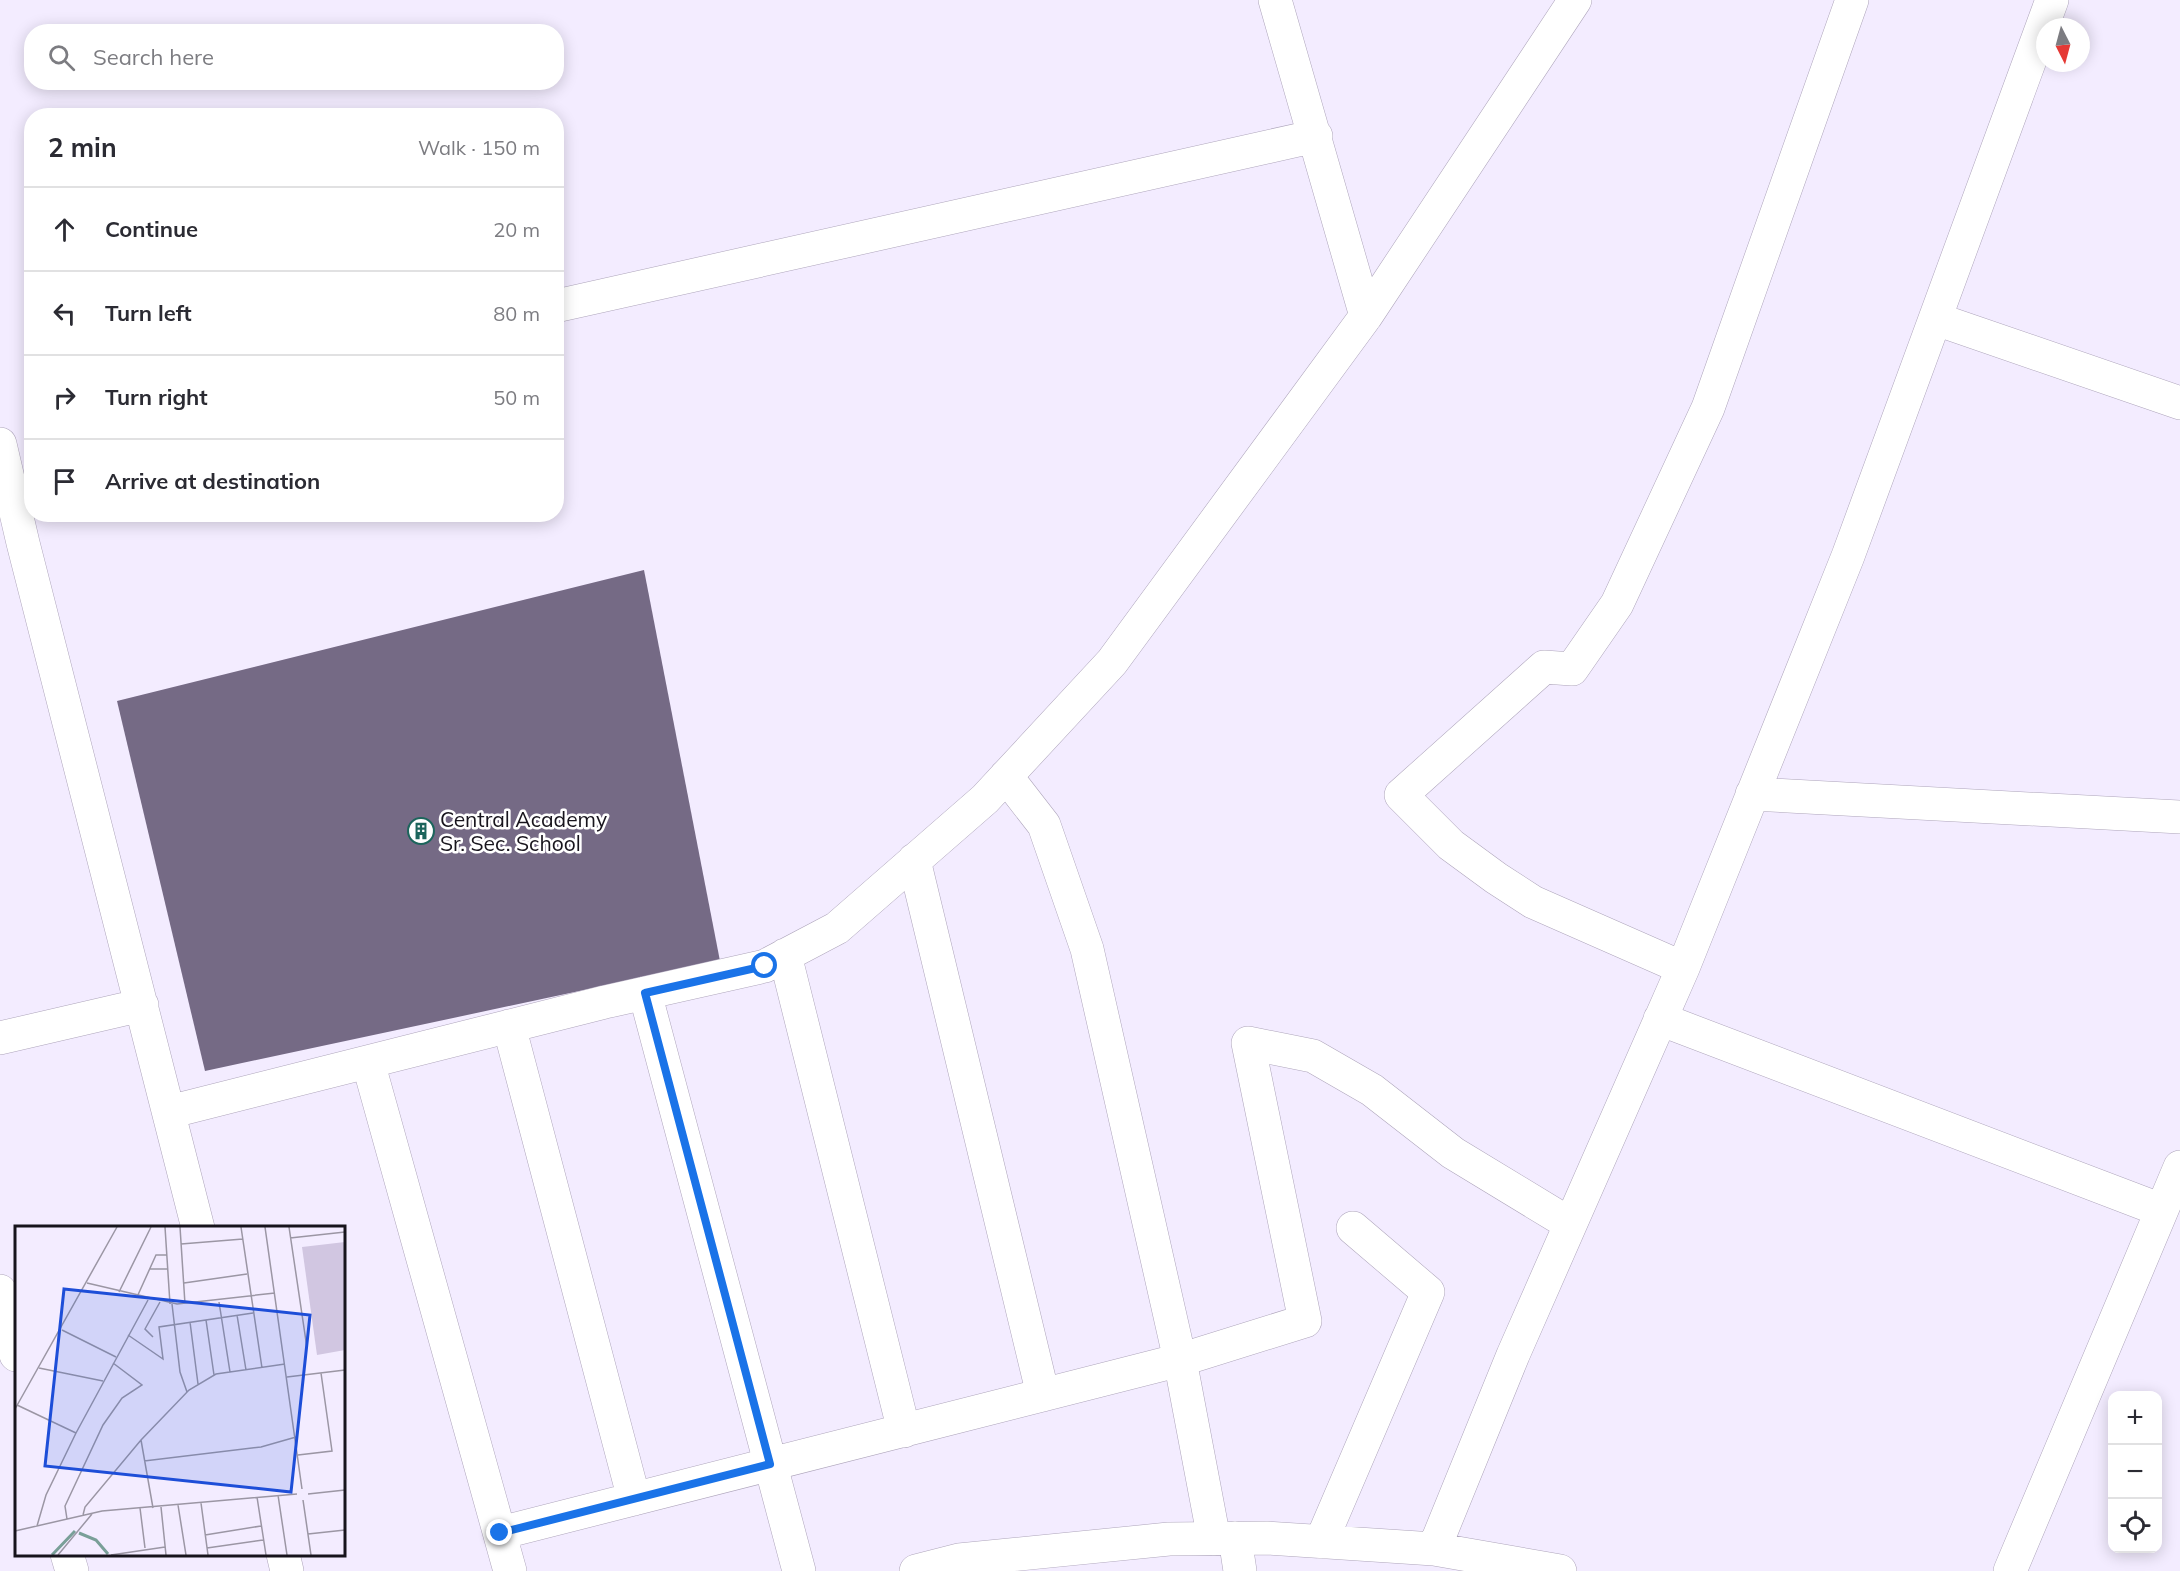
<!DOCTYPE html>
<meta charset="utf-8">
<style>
:root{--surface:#fff;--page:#f2f2f3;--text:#2b2b33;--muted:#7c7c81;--line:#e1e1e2}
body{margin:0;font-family:Mulish,sans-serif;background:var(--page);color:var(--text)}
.controls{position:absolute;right:18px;bottom:18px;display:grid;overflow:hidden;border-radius:12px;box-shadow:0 3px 15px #0003}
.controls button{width:54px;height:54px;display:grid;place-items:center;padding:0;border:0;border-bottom:2px solid var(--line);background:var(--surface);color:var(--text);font:30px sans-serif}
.compass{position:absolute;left:2036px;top:18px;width:54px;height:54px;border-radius:50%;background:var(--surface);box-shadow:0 3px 15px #0003;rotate:174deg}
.stop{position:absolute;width:18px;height:18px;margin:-14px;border:4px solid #1a73e8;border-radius:50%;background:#fff}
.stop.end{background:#1a73e8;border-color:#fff;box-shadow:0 2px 6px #0008}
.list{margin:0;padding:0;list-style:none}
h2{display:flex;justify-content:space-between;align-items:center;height:78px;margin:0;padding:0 24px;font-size:26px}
h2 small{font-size:20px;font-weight:400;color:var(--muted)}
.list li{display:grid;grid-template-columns:39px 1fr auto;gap:18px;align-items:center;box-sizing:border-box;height:84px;padding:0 24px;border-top:2px solid var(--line)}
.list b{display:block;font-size:22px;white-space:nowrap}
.list em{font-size:20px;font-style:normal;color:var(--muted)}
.icon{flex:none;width:33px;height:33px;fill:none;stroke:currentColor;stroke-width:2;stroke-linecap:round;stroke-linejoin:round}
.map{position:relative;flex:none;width:2180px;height:1571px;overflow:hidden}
.search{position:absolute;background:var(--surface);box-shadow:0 3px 15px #0003;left:24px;top:24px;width:540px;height:66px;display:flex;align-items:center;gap:15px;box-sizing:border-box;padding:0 21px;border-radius:24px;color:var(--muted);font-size:22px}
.panel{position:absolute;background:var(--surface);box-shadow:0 3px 15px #0003;left:24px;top:108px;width:540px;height:414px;border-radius:24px}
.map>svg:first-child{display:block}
</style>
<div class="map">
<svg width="2180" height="1571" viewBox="0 0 2180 1571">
<rect width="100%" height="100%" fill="#f3ecff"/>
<path fill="#756a85" d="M644,570L720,961L205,1071L117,701Z"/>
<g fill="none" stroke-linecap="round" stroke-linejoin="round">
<defs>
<path id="street" d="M1275,0L1366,316
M556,306L1316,136
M1936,319L2180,403
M0,444L23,543L198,1228
M1006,776L1044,825L1087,949L1180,1360L1214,1539
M1752,794L2180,817
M914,860L1043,1395
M785,955L904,1431
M1683,968L1533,902L1496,878L1451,845L1401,795L1544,667L1572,669L1617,604L1708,408L1852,0
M645,993L799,1571
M1660,1019L2161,1210
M509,1026L634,1499
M0,1038L142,1005
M368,1062L510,1571
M169,1112L605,1002L765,966L837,928L985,799L1112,662L1366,316L1575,0
M0,1291L16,1355
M500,1533L1180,1360L1305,1321L1248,1043L1313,1056L1372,1090L1453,1153L1570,1224
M1235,1538L1240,1571
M1321,1542L1428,1292L1353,1228
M1434,1549L1513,1355L1683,968L1848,556L2052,0
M67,1554L72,1571
M283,1554L287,1571
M916,1571L959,1560L1169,1539L1267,1538L1434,1549L1560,1571"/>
<path id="primary" d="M2010,1571L2180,1167"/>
</defs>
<use href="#street" stroke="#aea5bb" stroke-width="34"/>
<use href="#primary" stroke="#aea5bb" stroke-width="34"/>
<use href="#street" stroke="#fff" stroke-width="33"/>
<use href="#primary" stroke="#fff" stroke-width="33"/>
</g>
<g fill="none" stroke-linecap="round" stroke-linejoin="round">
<path stroke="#1a73e8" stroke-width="8" d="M500,1533L770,1464L645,993L765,966"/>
</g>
<defs>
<symbol id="building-ring" viewBox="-11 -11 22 22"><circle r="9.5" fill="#fff" stroke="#1c655c" stroke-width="1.5"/><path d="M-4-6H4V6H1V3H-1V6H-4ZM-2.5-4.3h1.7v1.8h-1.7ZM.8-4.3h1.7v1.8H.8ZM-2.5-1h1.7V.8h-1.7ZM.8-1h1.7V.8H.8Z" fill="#1c655c"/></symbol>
</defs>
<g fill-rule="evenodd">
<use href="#building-ring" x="406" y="816" width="30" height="30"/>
</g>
<g text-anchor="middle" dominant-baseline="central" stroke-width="5" stroke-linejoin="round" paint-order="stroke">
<g font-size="21" fill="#17141c" stroke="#fff" text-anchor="start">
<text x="440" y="819">Central Academy<tspan x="440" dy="24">Sr. Sec. School</tspan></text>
</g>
</g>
<g transform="translate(15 1226)">
<rect width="330" height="330" fill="#f3ecff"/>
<path d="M330,16V124L302,129L287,21Z" fill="#d1c6e1"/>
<path fill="none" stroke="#799f98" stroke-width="3" d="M64,307L81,314L93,328M37,329L60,305"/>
<path fill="none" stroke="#9b96a4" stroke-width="1.5" d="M150,1L155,78M165,1L170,78M226,1L247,142M250,1L287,263M274,1L292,122M275,12L330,6M166,18L228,13M134,43H153M72,57L162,78L260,67M169,57L232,48M104,66L136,1M122,71L141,29H152M204,76L215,146M157,78L165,146L172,166M222,89L231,144M191,94L199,149M175,96L183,158M47,104L101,131M113,109L148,133L144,101L238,87M138,111L130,103L145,76M24,142L88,155M272,151L330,144M2,179L61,207M0,183L102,1M126,214L138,282M283,229L317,225L306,147M129,235L246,221L281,211M293,268L330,264M263,269L272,329M242,271L251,329M288,274L296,329M186,277L193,329M163,279L171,329M146,281L151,329M125,282L130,322M68,289L70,281L126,214L174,164L201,148L270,138M52,293L50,280L88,199L107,172L127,159L98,137M22,300L31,269L61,207L133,74M0,305L87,285L282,268M293,308L330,304M190,309L246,300M192,322L248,314M43,329L77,288M96,329L150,321"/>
<path fill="#1d4ed8" fill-opacity="0.15" stroke="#1d4ed8" stroke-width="3" d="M49,63L295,89L276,266L30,240Z"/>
<rect width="330" height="330" fill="none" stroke="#17141c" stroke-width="3"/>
</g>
</svg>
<div class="controls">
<button>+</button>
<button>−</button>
<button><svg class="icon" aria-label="locate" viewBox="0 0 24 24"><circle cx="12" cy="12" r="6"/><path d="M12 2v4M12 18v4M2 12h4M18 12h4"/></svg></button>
</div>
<svg class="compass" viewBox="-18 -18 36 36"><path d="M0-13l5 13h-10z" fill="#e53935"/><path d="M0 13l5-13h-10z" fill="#7c7c81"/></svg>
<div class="stop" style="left:765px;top:966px"></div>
<div class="stop end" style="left:500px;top:1533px"></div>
<div class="search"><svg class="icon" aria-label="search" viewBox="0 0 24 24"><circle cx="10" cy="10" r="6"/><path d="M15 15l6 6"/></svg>Search here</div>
<section class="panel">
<h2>2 min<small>Walk · 150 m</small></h2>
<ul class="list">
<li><svg class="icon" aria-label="ahead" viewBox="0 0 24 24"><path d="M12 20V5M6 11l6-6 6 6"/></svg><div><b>Continue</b></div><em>20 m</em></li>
<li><svg class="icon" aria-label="left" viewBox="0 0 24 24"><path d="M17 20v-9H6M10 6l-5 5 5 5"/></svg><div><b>Turn left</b></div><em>80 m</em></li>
<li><svg class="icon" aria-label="right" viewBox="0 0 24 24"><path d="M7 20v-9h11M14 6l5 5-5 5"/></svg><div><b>Turn right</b></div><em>50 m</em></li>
<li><svg class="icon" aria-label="arrive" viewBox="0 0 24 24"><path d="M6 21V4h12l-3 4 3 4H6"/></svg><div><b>Arrive at destination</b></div></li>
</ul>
</section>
</div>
